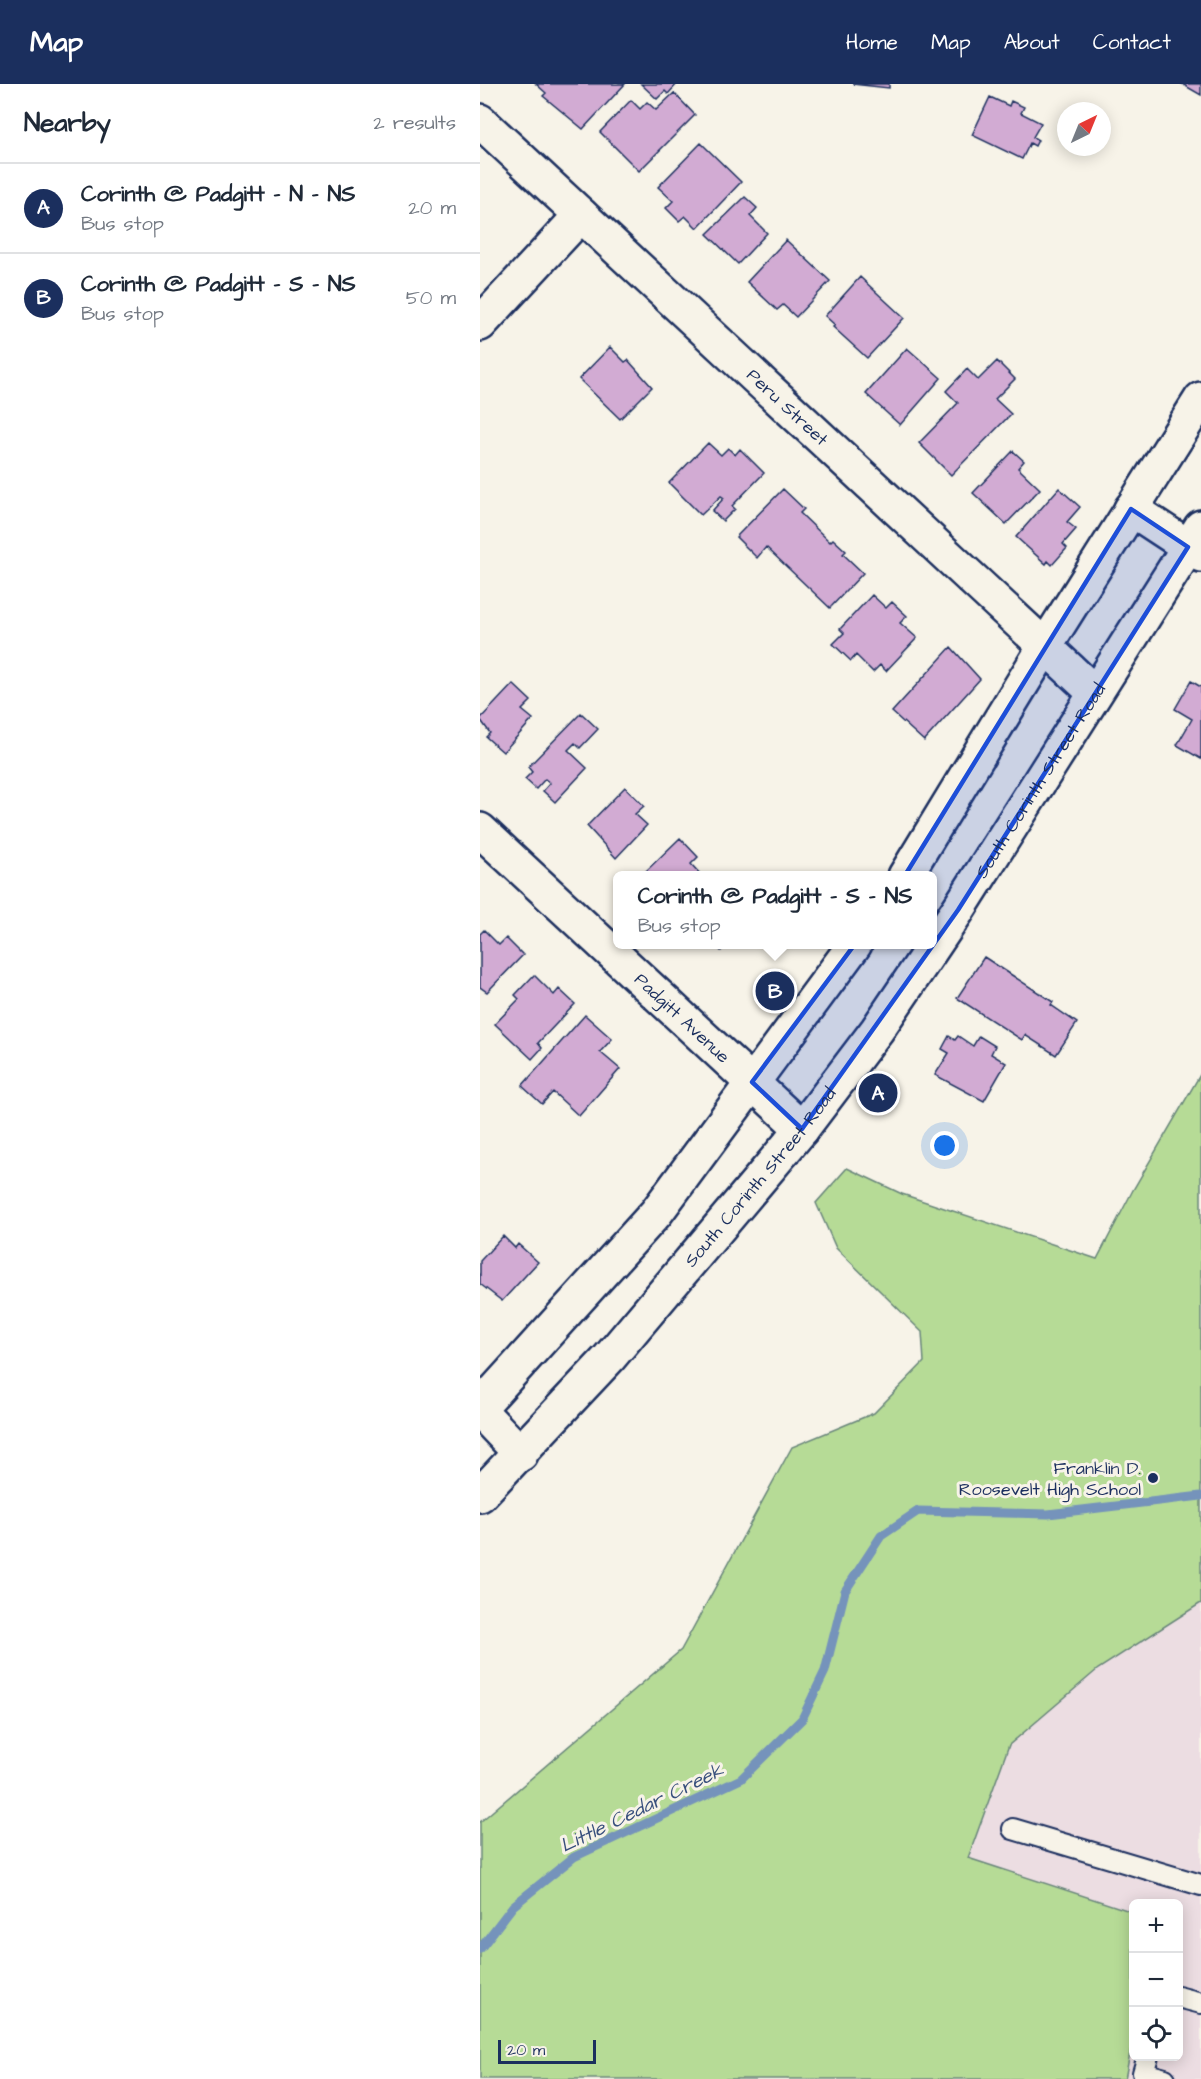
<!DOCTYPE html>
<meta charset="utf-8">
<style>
:root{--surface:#fff;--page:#f6f6f7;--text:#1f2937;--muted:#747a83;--line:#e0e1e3;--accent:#1b2f5e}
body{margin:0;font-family:"Architects Daughter",sans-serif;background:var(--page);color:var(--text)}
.controls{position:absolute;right:18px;bottom:18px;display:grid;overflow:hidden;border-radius:9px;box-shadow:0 3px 15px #0003}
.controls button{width:54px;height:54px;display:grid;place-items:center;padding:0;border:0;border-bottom:2px solid var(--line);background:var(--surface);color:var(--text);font:30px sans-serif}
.compass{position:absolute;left:577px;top:18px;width:54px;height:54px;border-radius:50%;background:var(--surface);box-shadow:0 3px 15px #0003;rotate:43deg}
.scale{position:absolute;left:18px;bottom:15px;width:98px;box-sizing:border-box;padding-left:6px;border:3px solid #1b2f5e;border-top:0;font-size:16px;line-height:21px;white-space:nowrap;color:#1b2f5e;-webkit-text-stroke:4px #f7f3e8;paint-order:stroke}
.you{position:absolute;left:465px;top:1062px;width:21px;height:21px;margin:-15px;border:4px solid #fff;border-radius:50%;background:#1a73e8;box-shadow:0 0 0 9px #1a73e833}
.badge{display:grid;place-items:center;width:39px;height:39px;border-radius:50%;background:var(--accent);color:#fff;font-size:20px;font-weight:700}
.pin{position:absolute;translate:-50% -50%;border:3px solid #fff;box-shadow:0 2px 6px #0006}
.popup{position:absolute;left:133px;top:787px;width:324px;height:78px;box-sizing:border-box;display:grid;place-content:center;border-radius:9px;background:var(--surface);filter:drop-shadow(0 2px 4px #0005);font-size:20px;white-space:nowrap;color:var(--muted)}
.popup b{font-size:22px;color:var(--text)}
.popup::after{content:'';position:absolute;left:50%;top:100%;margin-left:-12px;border:12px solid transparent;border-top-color:var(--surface)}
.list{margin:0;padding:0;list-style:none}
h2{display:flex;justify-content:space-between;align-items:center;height:78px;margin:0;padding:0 24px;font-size:26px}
h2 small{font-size:20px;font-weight:400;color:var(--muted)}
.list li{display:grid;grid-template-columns:39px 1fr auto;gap:18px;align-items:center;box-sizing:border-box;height:90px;padding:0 24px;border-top:2px solid var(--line)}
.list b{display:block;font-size:22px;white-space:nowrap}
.list p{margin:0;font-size:20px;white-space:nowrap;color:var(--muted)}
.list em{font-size:20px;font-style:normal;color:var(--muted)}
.icon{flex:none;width:33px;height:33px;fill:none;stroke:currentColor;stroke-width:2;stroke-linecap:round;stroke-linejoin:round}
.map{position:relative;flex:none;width:721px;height:1995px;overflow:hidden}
header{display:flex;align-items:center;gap:36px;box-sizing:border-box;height:84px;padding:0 30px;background:var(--accent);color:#fff}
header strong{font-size:28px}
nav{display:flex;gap:33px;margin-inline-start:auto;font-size:21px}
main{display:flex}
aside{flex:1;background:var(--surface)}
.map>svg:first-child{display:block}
</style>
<header>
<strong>Map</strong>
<nav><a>Home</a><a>Map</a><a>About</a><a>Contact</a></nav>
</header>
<main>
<aside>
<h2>Nearby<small>2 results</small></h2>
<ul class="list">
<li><span class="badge">A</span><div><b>Corinth @ Padgitt - N - NS</b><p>Bus stop</p></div><em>20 m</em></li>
<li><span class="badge">B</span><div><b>Corinth @ Padgitt - S - NS</b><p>Bus stop</p></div><em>50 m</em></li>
</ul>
</aside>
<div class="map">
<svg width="721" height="1995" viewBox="0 0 721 1995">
<rect width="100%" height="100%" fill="#f7f3e8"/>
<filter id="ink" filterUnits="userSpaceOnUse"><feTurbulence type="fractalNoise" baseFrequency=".0167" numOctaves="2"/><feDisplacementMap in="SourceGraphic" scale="12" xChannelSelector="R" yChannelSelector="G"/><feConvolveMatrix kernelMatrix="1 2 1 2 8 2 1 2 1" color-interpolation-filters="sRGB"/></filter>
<g filter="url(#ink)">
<path fill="#ecdde2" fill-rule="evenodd" d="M721,1127V1995H408L529,1662ZM654,1820H698V1972H654Z"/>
<path fill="#b6db96" stroke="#68857a" stroke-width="1.5" d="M721,989V1519L618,1585L529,1661L488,1774L653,1828V1953L645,1995H0V1738L201,1566L312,1363L394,1329L444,1278L442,1248L356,1164L336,1119L367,1084L422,1110L617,1175L653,1106Z"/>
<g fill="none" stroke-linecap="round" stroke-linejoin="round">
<path stroke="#7493bb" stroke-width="9" d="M0,1865L33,1822L94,1773L261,1695L322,1635L345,1587L365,1507L401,1452L438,1427L568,1430L721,1412"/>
</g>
<path fill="#d2abd3" stroke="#1b2f5e" stroke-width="1.5" d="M56,0H145L103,45L63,12L66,9Z
M161,0H197L188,10L185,7L177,15Z
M372,0H409V4Z
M702,0H721V11Z
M194,9L215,31L159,87L120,48L151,16L160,25L167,18L176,26Z
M510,13L529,22L531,17L544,23L541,29L561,39L553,53L558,56L555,62L550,59L542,75L492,51Z
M221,59L261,98L217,144L205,132L199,137L186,124L193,117L178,103Z
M265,113L277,124L270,132L287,149L258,180L227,150Z
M306,156L350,197L316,233L303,221L297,226L267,198Z
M380,193L424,234L387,274L353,243L355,241L345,232Z
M130,263L145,278L148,276L172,303L140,335L99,295Z
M427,264L461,294L420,341L386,310Z
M517,277L535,295L515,315L531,330L471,391L439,359L478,319L466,307L487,285L498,296Z
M228,359L241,371L248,364L255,371L260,365L284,389L252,422L255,425L243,437L232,427L244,414L241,412L221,431L189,399Z
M533,367L544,377L538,384L560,405L526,440L493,409Z
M579,404L600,423L587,438L596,445L583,460L587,464L572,481L568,477L566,480L536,453Z
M303,405L324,425L320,429L350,458L353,455L366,467L363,470L383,489L350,524L286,463L277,474L256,453Z
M392,511L406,524L412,518L427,532L420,539L437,554L406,587L400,581L393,588L376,571L371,577L353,560L364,549L360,545Z
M471,563L500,595L444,657L412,628Z
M711,597L721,603V675L697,661L712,635L695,625Z
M33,600L51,617L42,626L53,635L23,668L6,653L10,649L0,635Z
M101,629L118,645L100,664L95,659L88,666L107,684L75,718L63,707L70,699L65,695L56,705L45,695L52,688L48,683Z
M145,703L164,722L155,730L167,741L136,774L107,742Z
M200,754L218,773L211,780L222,792H167L164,789Z
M4,846L19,861L26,854L43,871L7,908L0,903V850Z
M234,860H247L241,867Z
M504,873L573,918L571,921L597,939L576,971L545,951L542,956L477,914Z
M54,891L74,911L79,905L95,920L58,959L62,964L52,975L15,940L39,915L35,911Z
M105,931L132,955L120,968L140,985L99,1032L73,1008L62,1020L42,1002Z
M469,952L475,956L478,952L493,962L499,952L515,962L511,970L526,979L504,1017L455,991L469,969L462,965Z
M23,1152L35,1164L38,1160L58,1178L22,1217L0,1200V1177Z"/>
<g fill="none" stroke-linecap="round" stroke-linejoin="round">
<defs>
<path id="service" d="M533,1745L721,1801
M698,1913L721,1919
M668,1972L663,1989L685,1995"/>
<g id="minor">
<path id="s1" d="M0,37L615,609"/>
<path d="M0,240L101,131"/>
<path d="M651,425L721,471"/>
<path id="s2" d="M0,746L322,1045"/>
</g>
<g id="secondary">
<path d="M425,792L564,564L721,315"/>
<path d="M0,1323L176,1129L375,860"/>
<path d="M0,1327L41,1370"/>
<path id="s3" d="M0,1411L129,1274L322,1045L397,946L478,826L721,443"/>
</g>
</defs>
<use href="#service" stroke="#1b2f5e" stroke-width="24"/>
<use href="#minor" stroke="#1b2f5e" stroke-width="38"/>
<use href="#secondary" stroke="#1b2f5e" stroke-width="38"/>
<use href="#service" stroke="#f7f3e8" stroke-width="20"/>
<use href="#minor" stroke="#f7f3e8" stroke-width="33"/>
<use href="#secondary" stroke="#f7f3e8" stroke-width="33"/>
</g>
</g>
<path fill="#1d4ed8" fill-opacity="0.2" stroke="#1d4ed8" stroke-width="4.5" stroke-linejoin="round" d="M651,425L708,463L478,826L322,1045L272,998L419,801Z"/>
<circle fill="#1b2f5e" stroke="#f7f3e8" stroke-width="2" cx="673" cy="1394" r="6"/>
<g text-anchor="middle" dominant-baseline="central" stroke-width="6" stroke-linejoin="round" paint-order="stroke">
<g font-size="18" fill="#1b2f5e" stroke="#f7f3e8">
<text stroke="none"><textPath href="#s1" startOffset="420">Peru Street</textPath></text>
<text stroke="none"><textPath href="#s3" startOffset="910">South Corinth Street Road</textPath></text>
<text stroke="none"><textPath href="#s2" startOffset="276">Padgitt Avenue</textPath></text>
<text stroke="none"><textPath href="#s3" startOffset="424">South Corinth Street Road</textPath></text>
</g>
<g font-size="18" fill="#1b2f5e" stroke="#f7f3e8" text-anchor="end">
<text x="661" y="1384">Franklin D.<tspan x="661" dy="21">Roosevelt High School</tspan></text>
</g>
<g font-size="20" font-style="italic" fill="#39507d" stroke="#f7f3e8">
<text transform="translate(162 1724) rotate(-26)">Little Cedar Creek</text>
</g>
</g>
</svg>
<div class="controls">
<button>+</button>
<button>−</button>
<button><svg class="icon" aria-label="locate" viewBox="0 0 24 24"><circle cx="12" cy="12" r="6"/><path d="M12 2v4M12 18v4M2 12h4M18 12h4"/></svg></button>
</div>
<svg class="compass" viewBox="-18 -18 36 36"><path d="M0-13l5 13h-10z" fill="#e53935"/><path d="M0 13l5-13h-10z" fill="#747a83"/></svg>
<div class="scale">20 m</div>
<div class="you"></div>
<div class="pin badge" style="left:398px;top:1009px">A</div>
<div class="pin badge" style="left:295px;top:907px">B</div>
<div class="popup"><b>Corinth @ Padgitt - S - NS</b>Bus stop</div>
</div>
</main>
